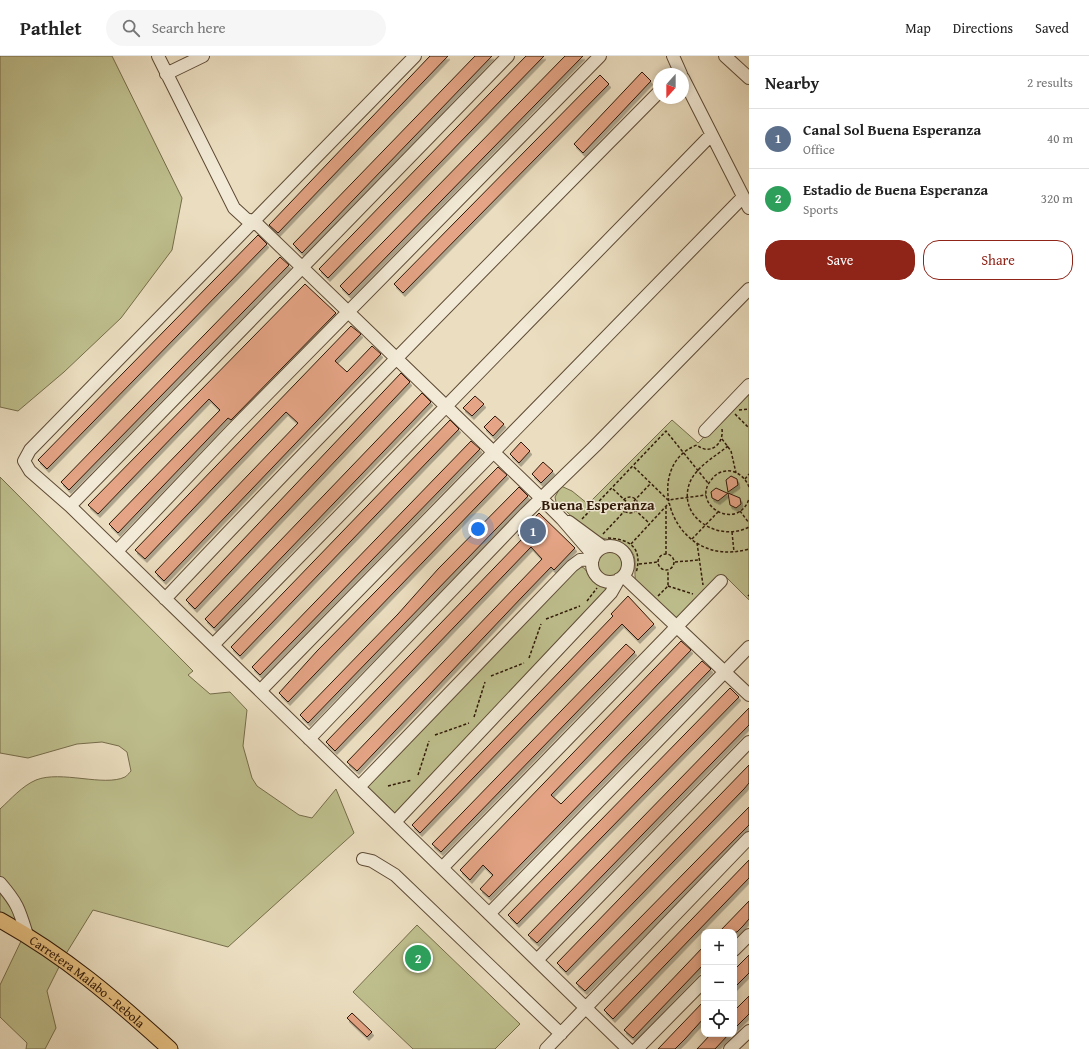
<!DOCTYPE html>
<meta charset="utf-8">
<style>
:root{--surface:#fff;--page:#f6f6f6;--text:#222;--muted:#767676;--line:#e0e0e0;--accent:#8f2418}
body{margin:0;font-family:"Gentium Book Plus",serif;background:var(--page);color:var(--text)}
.controls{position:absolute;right:12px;bottom:12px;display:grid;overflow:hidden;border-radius:8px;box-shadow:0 2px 6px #0003}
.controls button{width:36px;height:36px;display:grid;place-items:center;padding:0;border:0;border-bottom:1px solid var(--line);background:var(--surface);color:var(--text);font:20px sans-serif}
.compass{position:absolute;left:653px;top:12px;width:36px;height:36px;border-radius:50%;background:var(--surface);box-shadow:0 2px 6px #0003;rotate:201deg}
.you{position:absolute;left:478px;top:473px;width:14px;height:14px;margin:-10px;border:3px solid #fff;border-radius:50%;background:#1a73e8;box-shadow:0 0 0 6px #1a73e833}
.badge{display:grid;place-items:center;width:26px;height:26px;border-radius:50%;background:var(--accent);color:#fff;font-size:13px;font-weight:700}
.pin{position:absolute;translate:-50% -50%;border:2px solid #fff;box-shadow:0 1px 4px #0006}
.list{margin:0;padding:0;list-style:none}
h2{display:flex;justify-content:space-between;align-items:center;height:52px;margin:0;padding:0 16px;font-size:17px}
h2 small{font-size:13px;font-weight:400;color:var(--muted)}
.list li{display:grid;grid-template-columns:26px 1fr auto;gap:12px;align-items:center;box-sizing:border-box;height:60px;padding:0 16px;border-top:1px solid var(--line)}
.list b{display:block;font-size:15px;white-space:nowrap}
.list p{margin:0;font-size:13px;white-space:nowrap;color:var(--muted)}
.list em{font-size:13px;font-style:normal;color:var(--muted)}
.actions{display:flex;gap:8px;padding:12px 16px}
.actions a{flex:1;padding:9px 0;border:1px solid var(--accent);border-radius:16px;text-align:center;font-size:14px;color:var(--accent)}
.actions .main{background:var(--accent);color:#fff}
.icon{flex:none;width:22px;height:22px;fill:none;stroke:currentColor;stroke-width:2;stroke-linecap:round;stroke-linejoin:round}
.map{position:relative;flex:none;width:749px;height:993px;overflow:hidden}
header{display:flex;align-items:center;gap:24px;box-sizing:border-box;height:56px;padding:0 20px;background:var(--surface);border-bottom:1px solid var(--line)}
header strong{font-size:19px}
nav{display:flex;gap:22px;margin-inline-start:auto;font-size:14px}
.search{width:280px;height:36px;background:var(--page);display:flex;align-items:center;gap:10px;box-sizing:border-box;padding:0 14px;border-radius:22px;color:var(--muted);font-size:15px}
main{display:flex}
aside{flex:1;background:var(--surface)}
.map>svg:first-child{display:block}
</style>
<header>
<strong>Pathlet</strong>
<div class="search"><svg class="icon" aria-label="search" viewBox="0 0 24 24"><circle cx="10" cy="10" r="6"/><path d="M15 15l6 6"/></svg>Search here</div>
<nav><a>Map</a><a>Directions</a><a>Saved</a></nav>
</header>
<main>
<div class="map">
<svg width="749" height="993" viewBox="0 0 749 993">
<defs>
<filter id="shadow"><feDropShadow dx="2" dy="3.5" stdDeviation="0" flood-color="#0004"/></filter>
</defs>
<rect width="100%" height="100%" fill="#ebdec0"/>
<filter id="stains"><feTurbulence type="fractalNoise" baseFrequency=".005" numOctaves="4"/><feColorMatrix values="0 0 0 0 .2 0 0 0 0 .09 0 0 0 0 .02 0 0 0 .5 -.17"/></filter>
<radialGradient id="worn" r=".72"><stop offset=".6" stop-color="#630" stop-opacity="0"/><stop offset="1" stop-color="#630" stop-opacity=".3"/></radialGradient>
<path fill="#bebf8d" stroke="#766c4a" d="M0,0H112L182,142L172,194L121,262L64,316L18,355L0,351Z
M749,335V544L724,519L684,561L678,563L672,562L636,526C633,516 638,505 632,496C625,483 609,486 597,480C582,472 569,457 556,446L555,441L561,430L572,435L588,448L672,364L698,387Z
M0,421L193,615L188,619L210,638L230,636L247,654L243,690L252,722L257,730L299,759L312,762L336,733L354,777L228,891L93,854L64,901L47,935L56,972L45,993H26L27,987L0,961V929L23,881L0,870V753C11,743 22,730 36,724C61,714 104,731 125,721C127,720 129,717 131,715L127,696L119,690L102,686L77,688L28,702L0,697Z
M596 508a14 14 0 1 1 28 0a14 14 0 1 1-28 0Z
M579,510L584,512L594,526L607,533L398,760L366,729Z
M417,869L520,968L495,993H413L353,936Z"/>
<path fill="#e4a485" stroke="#2f1807" filter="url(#shadow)" d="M430,0H448L278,177L269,169Z
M475,0H492L302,197L293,188Z
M526,0H544L328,222L319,213Z
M565,0H583L349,239L340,230Z
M642,16L651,25L583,97L574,88Z
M600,19L609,28L403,237L394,228Z
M258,179L267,188L47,413L38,404Z
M280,201L289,209L69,434L61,426Z
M305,228L336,257L231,364L228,362L118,477L109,468L220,354L209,343L98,458L88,449Z
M351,270L361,278L335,305L347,316L372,290L381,298L164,525L155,516L298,367L286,356L145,503L135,494Z
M401,317L410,326L195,553L186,544Z
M422,337L431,346L214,572L205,563Z
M475,340L484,348L472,360L463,352Z
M495,360L504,368L493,380L484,371Z
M450,364L459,373L240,600L231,591Z
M471,385L480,393L260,619L252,611Z
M521,386L530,395L519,407L510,398Z
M543,406L553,415L541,427L532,418Z
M498,411L507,419L288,646L279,637L317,595Z
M731,420L737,423L738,429L728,436L726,424Z
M519,431L528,440L308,667L300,659L398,558L438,513Z
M716,432L727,437H728L718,445L712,442L711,436Z
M728,437L740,442L741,448L736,452L730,449Z
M539,457L575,492L554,514L551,511L523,540L357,715L347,706L542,503L531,491L335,695L326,686L522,483L518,479Z
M628,540L654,568L638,584L622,568L420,777L412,769L613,560L611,558Z
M681,585L691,594L551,739L561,748L702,605L711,613L489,841L480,833L493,819L483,809L470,824L460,814Z
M626,588L635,596L441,796L432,788Z
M730,632L739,641L517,868L508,859Z
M749,652V669L537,887L528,879Z
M749,709V727L744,733L566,916L557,907Z
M749,751V769L585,935L576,927Z
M749,804V822L613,963L604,954Z
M749,845V863L743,870L737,876H719Z
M704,890V908L633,982L624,974Z
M749,899V917L734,932V914Z
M749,940V958L734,973V955Z
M704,945V962L685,983L675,993H658Z
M352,957L372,976L367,981L347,962Z
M711,978H729L715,993H697Z"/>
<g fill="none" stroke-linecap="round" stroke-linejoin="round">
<defs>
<path id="minor" d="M158,0L234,152L246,163L255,166L541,442L562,463L594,500
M415,0C287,132 158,262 30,394L24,405L30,415L70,450L628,993
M673,0L681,18
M725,0L749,22
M166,18L203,0
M683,22L749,152
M705,375L749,329
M70,450L508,0
M569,466L603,491
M592 508a18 18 0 1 1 36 0a18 18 0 1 1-36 0Z
M117,495L232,374L600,0
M623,520L749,639
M165,543C327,371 493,204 659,36
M213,589L711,79
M260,635L743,141
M309,683L525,458L595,390L749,233
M359,731L572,510L580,504L593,503
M395,766L611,537L619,523
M363,803L372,805L395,819L561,978
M442,812L721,525
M0,827C18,848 19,853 27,879
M489,858L749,591
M734,894L749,879
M537,904L749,686
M546,993L749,782
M637,993L704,925
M730,993L749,975"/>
<g id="major">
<path id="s1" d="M0,864C65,900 115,943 170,993"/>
</g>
</defs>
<use href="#minor" stroke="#5e4a35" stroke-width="14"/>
<use href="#major" stroke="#2f1807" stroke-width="17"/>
<path stroke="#2f1807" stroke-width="1.5" stroke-dasharray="3 2" stroke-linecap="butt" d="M739,354L749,353
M735,358L749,372
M722,373C724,388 710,400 697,389C640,410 671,515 749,493
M722,383L731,395L736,417
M728,390C716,400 697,410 690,426C676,461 719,487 749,471
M634,411L668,444L706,439
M745,423L749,418
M749,431C746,423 740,417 731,415C724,414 716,417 712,423C689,448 737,477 749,443
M613,433L649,467
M622 449a8 8 0 1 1 16 0a8 8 0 1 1-16 0Z
M666,450V498
M740,455L749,467
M582,463L666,375L708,427
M732,476L734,496
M603,478L651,427
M608,482C631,483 643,493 636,517
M692,483L718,456
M697,487L703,529
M631,488L669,447
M658 506a8 8 0 1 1 16 0a8 8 0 1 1-16 0Z
M675,506L699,504
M639,508L658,506
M668,530L693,538
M658,540L668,530V514
M748,540L749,539
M587,545L597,532
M546,563L580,550
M529,602L541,568
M491,620L524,607
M474,661L485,626
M435,679L469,667
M418,719L429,685
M388,730L412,724"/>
<use href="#minor" stroke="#f2ead6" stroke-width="12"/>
<use href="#major" stroke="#e6bf80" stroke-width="15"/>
</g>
<g text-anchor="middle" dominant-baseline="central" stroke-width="3" stroke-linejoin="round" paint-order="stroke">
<g font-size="13" fill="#2f1807" stroke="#f2ead6">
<text stroke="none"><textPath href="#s1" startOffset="107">Carretera Malabo - Rebola</textPath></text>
</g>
<g font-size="15" font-weight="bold" fill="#2f1807" stroke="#f2ead6">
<text x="598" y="448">Buena Esperanza</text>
</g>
</g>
<rect width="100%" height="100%" filter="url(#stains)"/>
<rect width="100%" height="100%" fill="url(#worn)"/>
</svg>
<div class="controls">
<button>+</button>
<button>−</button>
<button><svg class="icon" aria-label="locate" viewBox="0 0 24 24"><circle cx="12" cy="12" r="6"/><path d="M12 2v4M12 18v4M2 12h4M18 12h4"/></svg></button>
</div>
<svg class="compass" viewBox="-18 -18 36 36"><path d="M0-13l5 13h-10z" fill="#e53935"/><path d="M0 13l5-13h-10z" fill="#767676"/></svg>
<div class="you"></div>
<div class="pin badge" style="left:533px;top:475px;background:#5c6f8a">1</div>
<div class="pin badge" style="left:418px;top:902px;background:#2e9e5b">2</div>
</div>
<aside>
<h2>Nearby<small>2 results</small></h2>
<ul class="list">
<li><span class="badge" style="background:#5c6f8a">1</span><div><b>Canal Sol Buena Esperanza</b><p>Office</p></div><em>40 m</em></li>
<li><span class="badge" style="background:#2e9e5b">2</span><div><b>Estadio de Buena Esperanza</b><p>Sports</p></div><em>320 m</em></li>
</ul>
<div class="actions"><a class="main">Save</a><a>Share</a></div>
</aside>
</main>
